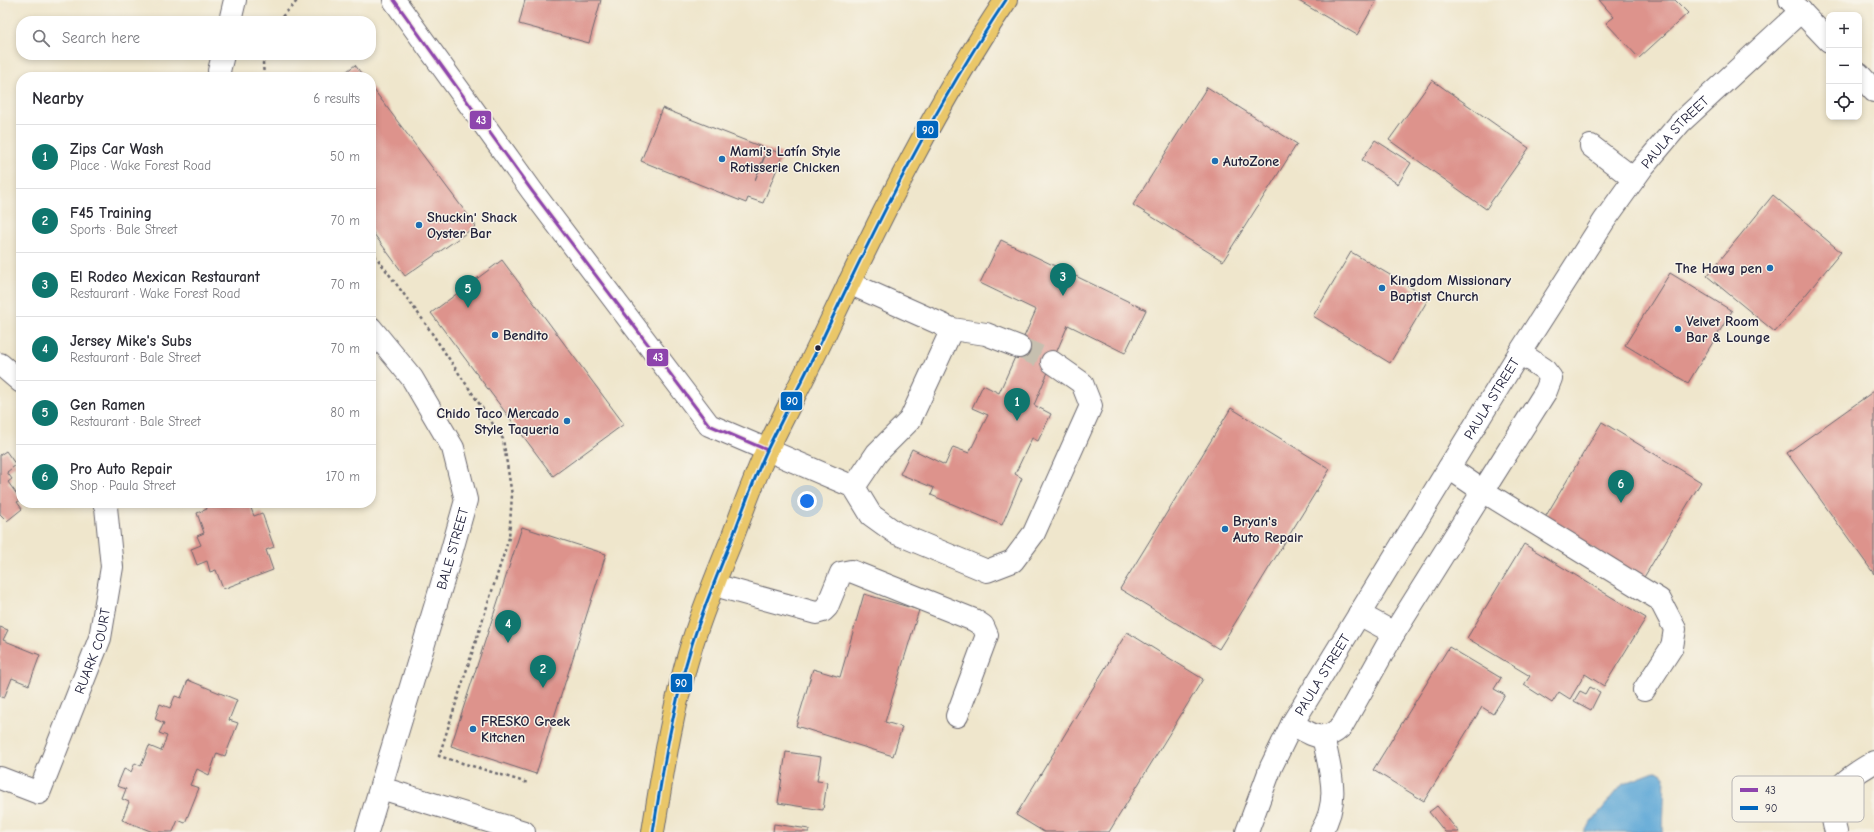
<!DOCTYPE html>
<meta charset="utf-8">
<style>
:root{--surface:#fff;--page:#f7f7f7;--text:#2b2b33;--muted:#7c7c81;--line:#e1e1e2;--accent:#0f766e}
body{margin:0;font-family:"Comic Neue",sans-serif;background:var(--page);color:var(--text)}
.controls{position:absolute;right:12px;top:12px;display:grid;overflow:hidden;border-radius:8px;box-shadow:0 2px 6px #0003}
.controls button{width:36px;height:36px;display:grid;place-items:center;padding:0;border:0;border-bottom:1px solid var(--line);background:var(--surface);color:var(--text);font:20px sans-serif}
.you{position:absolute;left:807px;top:501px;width:14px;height:14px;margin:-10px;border:3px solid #fff;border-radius:50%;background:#1a73e8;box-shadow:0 0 0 6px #1a73e833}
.badge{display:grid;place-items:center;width:26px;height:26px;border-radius:50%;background:var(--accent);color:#fff;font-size:13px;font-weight:700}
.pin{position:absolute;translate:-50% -33px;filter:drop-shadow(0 1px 2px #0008)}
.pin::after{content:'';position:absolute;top:21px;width:14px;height:12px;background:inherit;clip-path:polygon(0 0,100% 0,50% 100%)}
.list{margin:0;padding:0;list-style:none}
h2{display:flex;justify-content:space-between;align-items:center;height:52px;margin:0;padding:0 16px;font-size:17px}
h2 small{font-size:13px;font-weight:400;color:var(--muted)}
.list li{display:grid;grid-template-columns:26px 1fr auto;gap:12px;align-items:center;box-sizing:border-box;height:64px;padding:0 16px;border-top:1px solid var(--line)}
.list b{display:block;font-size:15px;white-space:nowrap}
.list p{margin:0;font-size:13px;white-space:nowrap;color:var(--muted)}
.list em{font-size:13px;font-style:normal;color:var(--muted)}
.icon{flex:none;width:22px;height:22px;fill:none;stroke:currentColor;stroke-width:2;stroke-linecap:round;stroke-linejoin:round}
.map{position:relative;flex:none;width:1874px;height:832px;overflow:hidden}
.search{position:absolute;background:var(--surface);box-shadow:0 2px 6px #0003;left:16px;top:16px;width:360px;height:44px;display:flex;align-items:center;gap:10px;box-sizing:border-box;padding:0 14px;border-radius:16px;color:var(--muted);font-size:15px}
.panel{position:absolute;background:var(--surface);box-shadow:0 2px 6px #0003;left:16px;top:72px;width:360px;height:436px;border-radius:16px}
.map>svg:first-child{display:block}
</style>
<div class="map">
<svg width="1874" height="832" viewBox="0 0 1874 832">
<rect width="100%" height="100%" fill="#f7f3e8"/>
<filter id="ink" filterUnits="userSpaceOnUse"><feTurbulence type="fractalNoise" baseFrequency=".025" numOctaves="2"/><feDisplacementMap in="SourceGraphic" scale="8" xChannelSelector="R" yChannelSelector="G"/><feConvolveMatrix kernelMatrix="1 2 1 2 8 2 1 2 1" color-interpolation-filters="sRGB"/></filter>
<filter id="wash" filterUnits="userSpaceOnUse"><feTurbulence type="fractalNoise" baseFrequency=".012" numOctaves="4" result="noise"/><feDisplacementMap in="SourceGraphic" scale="16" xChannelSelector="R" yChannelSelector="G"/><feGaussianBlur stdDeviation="0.9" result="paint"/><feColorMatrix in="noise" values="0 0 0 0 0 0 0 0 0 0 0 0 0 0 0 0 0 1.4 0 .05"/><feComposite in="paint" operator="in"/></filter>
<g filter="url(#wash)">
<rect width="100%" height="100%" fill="#efe6cc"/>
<path fill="#60a9d7" stroke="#416689" d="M1657,771L1665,776L1663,832H1583L1623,784Z"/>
<g id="blocks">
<path fill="#dd938c" d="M525,0H601L589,43L519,24Z
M1297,0H1377L1357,35Z
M1599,0H1675L1688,13L1639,58L1606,23L1614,17Z
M355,65L364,77H339Z
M1432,80L1529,148L1486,209L1389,140Z
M371,86L476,226L405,276L371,230Z
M1207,87L1297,144L1223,261L1133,205Z
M662,108L767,149L755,180L768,149L783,154L763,203L748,198L746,203L641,161Z
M1375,140L1411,163L1398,184L1362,160Z
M1773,195L1841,252L1775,332L1707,276Z
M1001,240L1146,310L1125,353L1068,325L1034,405L1051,414L1038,441L1032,438L1015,474L1022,478L1002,525L931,495L934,488L900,474L912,449L945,465L953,447L969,453L988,415L972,408L983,385L999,393L1036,310L980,283Z
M1351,252L1429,298L1390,363L1313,316Z
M502,260L624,424L553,476L431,313Z
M1670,273L1732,311L1688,383L1625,345Z
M1874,391V574L1787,453Z
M1231,408L1330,469L1219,649L1120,589Z
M1602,422L1701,482L1643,579L1544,519Z
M6,451L16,465L7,472L12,479L8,482L21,500L17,502L22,509L7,521L0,514V455Z
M205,503H249L254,516L262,513L274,547L266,550L273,570L223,589L216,570L210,572L207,561L197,565L191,549L201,545L197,536L204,533L197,513L207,509Z
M522,527L606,554L536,774L451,746Z
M1524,544L1646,618L1604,686L1585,674L1570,699L1559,692L1552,703L1524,685L1530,676L1467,638Z
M864,594L919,610L885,722L902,727L893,756L796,726L813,669L840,677Z
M0,627L8,630L3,640L40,655L29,685L12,678L4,698L0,696Z
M1127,632L1203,679L1109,832H1044L1016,815Z
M1449,647L1501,678L1494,689L1505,695L1493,714L1482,707L1424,801L1373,770Z
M188,680L237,700L229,720L238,723L225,756L217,753L209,775L197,769L190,785L199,788L185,823L178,820L173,832H153L122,820L129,802L122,799L126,789L117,786L124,769L131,772L135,763L141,766L149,746L161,751L167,736L159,733L164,723L155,719L160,704L170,708L175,696L181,698Z
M1590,687L1600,692L1591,710L1574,701L1580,691L1586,694Z
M786,752L821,757L817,781L827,782L823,810L778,803Z
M1437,806L1459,832H1445L1429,812Z
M774,824L809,829V832H773Z"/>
</g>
</g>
<g filter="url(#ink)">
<use href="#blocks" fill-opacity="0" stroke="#6a676e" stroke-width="1"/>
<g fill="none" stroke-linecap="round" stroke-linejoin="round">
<path stroke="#c6bfaf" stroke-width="22" stroke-dasharray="22 11" stroke-linecap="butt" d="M1019,347L1052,362"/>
<defs>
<g id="minor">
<path d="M394,0L532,191L709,425L854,487L871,515L896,533L987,571L1013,561L1034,533L1091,406L1082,383L1052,362"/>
<path d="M1790,0L1829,41"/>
<path d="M230,21L235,0"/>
<path d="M1859,74L1874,91"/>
<path d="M220,77L219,71L223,55"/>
<path d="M1591,146L1634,179"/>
<path d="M849,283L952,329L986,334L1019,347"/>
<path d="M1520,353L1544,369L1551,378L1546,391L1483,491L1660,600L1675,629L1672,647L1644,690"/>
<path d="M0,364L21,382"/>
<path d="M854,487L877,453L910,420L952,329"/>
<path d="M714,585L816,613L823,611L827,607L841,573L851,571L974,620L983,626L987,635L957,716"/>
<path d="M1359,614L1394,633"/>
<path d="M1292,724C1314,735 1322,745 1342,726L1394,633L1483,491L1449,468"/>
<path id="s1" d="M0,778L39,793L100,638L112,567L106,507L104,503"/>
<path d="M381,788L524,832"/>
<path id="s2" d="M367,832L448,564L466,500L453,448L412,378L371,328"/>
<path id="s3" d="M1247,832L1271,767L1292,724L1515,360L1604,221L1642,168L1680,123L1801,11"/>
<path d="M1321,832C1341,800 1330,771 1323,736"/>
<path d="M1836,832C1834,825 1832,817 1832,810C1833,784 1855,774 1874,762"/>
</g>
<path id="major" d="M653,832C663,769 673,705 692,644C703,609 717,575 731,541C743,510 754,478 768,448C788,407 810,366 829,325C882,213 937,103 1006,0"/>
</defs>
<use href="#minor" stroke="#6a676e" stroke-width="24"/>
<use href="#major" stroke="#6a676e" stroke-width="24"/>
<path stroke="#6a676e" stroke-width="2.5" stroke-dasharray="3 3" stroke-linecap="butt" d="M278,21L298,0
M264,77L263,63L265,55
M371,250L423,320L503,439L512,495L509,538L439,756L528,783"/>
<use href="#minor" stroke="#fff" stroke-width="22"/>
<use href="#major" stroke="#eac769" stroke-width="22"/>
<defs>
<path id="bus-1" d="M394,0L532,191L709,425L767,450"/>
<path id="bus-2" d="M653,832C663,769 673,705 692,644C703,609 717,575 731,541C743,510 754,478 768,448C788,407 810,366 829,325C882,213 937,103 1006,0"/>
</defs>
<use href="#bus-1" stroke="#f7f3e8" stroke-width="6"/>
<use href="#bus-2" stroke="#f7f3e8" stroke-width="6"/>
<use href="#bus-1" stroke="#8e44ad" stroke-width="3"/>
<use href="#bus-2" stroke="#0065bd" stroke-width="3"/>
</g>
</g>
<g fill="#1f6fb2" stroke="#f7f3e8" stroke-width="1.5">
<circle cx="722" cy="159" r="4"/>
<circle cx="1215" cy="161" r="4"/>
<circle cx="419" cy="225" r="4"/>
<circle cx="1770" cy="268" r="4"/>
<circle cx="1382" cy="288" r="4"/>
<circle cx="1678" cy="329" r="4"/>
<circle cx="495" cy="335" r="4"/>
<circle cx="567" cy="421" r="4"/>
<circle cx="1225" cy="529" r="4"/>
<circle cx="473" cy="729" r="4"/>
</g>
<circle fill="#22223b" stroke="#f7f3e8" stroke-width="1.5" cx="818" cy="348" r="3.5"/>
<g text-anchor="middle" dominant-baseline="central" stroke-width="3" stroke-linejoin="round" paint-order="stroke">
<g font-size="14" fill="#22223b" stroke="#f7f3e8">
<text stroke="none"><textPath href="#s3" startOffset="823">PAULA STREET</textPath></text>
<text stroke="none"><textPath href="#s3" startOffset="499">PAULA STREET</textPath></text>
<text stroke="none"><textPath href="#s2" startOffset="296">BALE STREET</textPath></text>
<text stroke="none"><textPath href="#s1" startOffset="194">RUARK COURT</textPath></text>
<text stroke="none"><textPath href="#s3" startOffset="175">PAULA STREET</textPath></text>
</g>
<g font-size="14" font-weight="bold" fill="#22223b" stroke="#f7f3e8" text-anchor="start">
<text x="730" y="151">Mami's Latín Style<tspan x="730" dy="16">Rotisserie Chicken</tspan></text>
<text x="1223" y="161">AutoZone</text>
<text x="427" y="217">Shuckin' Shack<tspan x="427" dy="16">Oyster Bar</tspan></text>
<text x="1762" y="268" text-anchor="end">The Hawg pen</text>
<text x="1390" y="280">Kingdom Missionary<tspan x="1390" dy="16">Baptist Church</tspan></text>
<text x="1686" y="321">Velvet Room<tspan x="1686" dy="16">Bar &amp; Lounge</tspan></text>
<text x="503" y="335">Bendito</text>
<text x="559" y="413" text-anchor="end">Chido Taco Mercado<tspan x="559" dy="16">Style Taqueria</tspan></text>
<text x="1233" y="521">Bryan's<tspan x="1233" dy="16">Auto Repair</tspan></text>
<text x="481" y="721">FRESKO Greek<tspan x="481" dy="16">Kitchen</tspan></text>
</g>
</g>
<rect x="1732" y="776" width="132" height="46" rx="6" fill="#f7f3e8" stroke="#b7b4b4" stroke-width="1"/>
<rect x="1740" y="788" width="18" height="4" fill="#8e44ad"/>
<rect x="1740" y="806" width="18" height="4" fill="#0065bd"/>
<g font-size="11" fill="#22223b">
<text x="1765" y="794">43</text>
<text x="1765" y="812">90</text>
</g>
<g stroke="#f7f3e8" stroke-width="1.5">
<rect x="469" y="110" width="23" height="20" rx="4" fill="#8e44ad"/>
<rect x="916" y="120" width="23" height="19" rx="4" fill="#0065bd"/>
<rect x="646" y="348" width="23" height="19" rx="4" fill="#8e44ad"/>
<rect x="780" y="391" width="23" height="20" rx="4" fill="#0065bd"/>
<rect x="670" y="673" width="23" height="20" rx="4" fill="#0065bd"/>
</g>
<g font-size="11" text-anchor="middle" font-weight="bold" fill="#fff">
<text x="481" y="124">43</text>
<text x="928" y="134">90</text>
<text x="658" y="361">43</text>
<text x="792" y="405">90</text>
<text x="681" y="687">90</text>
</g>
</svg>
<div class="controls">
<button>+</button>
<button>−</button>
<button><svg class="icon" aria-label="locate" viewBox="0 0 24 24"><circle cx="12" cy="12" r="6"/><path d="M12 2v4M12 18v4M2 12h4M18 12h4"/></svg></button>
</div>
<div class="you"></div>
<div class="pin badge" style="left:1017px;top:421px">1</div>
<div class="pin badge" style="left:543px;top:688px">2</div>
<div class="pin badge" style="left:1063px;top:296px">3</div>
<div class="pin badge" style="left:508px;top:643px">4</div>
<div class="pin badge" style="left:468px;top:308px">5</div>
<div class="pin badge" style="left:1621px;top:503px">6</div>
<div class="search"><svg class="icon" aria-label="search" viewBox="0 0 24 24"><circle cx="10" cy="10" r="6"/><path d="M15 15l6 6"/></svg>Search here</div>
<section class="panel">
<h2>Nearby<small>6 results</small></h2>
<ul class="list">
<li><span class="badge">1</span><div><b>Zips Car Wash</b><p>Place · Wake Forest Road</p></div><em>50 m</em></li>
<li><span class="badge">2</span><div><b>F45 Training</b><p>Sports · Bale Street</p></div><em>70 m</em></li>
<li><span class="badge">3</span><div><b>El Rodeo Mexican Restaurant</b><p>Restaurant · Wake Forest Road</p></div><em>70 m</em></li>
<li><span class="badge">4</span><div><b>Jersey Mike's Subs</b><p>Restaurant · Bale Street</p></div><em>70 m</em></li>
<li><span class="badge">5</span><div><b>Gen Ramen</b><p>Restaurant · Bale Street</p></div><em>80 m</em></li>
<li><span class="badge">6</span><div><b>Pro Auto Repair</b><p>Shop · Paula Street</p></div><em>170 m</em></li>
</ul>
</section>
</div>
